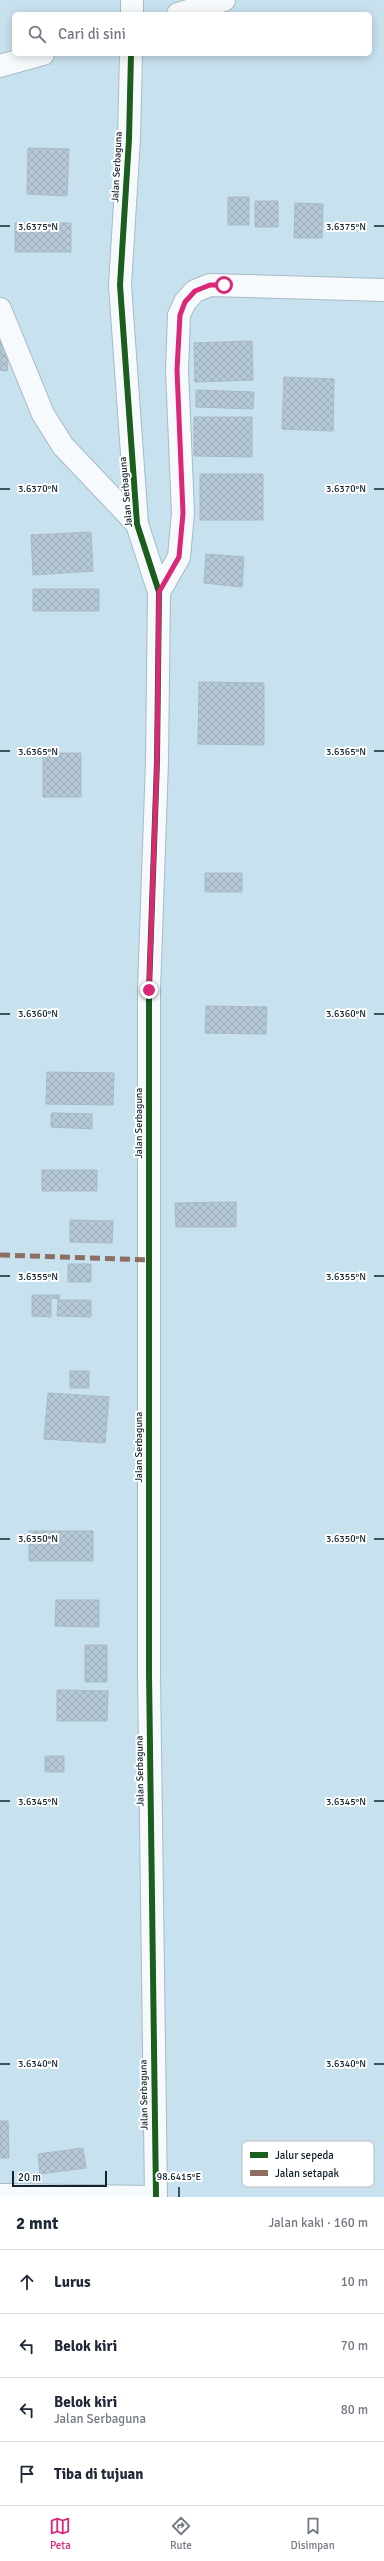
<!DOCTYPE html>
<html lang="id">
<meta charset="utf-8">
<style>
:root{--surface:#fff;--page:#f6f6f7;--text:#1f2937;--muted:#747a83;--line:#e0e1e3;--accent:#db2777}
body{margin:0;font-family:Signika,sans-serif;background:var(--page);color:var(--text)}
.scale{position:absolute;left:12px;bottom:10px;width:95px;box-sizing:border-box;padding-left:4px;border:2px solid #11242d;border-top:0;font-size:11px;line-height:14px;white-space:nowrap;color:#11242d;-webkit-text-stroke:3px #fff;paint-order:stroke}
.stop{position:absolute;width:12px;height:12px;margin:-9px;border:3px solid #db2777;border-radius:50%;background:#fff}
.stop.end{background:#db2777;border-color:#fff;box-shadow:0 1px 4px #0008}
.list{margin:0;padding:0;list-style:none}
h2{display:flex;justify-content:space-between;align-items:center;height:52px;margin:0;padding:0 16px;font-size:17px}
h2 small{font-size:13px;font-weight:400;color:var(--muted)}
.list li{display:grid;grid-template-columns:26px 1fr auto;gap:12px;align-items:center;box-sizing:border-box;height:64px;padding:0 16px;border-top:1px solid var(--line)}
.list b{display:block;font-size:15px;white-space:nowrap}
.list p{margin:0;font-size:13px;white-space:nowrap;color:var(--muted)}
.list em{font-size:13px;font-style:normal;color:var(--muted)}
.icon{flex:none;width:22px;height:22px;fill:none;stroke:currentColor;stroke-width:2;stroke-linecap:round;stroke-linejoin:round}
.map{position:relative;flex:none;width:384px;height:2197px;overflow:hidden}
.search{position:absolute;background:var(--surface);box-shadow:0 2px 10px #0003;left:12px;right:12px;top:12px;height:44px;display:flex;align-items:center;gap:10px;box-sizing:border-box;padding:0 14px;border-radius:6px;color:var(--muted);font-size:15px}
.sheet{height:308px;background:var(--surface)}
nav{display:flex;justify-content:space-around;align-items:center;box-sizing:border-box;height:56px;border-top:1px solid var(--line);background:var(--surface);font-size:11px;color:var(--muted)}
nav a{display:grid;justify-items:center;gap:2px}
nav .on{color:var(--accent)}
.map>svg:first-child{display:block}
</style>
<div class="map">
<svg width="384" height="2197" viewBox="0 0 384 2197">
<defs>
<pattern id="building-cross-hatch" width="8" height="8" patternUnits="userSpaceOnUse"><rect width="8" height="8" fill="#b6c9d6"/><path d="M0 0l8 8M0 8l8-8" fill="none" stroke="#9bacb8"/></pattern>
</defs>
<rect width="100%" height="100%" fill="#c7e1ee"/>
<path fill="url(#building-cross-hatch)" stroke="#a8b9c5" d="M28,148L69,149L67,196L27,194Z
M228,197H249V225H228Z
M255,201H278V227H255Z
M295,203L323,204L322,238H294Z
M15,223H71V252H15Z
M0,333L10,334L7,371L0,370Z
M252,341L253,380L195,382L194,343Z
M284,377L334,379L333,431L282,429Z
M196,390L254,392L253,409L196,407Z
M194,417H252V457L194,456Z
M200,474H263V520H200Z
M91,532L93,571L33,575L31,535Z
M206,554L244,557L242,587L204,583Z
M33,589H99V611H33Z
M199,682L264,683V745L198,744Z
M43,753H81V797H43Z
M205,873H242V892H205Z
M206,1006L267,1007L266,1034L205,1033Z
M47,1072L114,1073L113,1105L46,1104Z
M51,1113L92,1114V1129L51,1127Z
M42,1170H97V1191H42Z
M236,1202V1227H176L175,1203Z
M70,1220L113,1221L112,1243L70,1242Z
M68,1264H91V1282H68Z
M32,1295H60L59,1299L51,1298V1317L32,1316Z
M58,1300H91V1317L57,1316Z
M70,1371H89V1388H70Z
M48,1393L109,1397L105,1443L44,1439Z
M29,1531H93V1561H29Z
M56,1600H99V1627L55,1626Z
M85,1645H107V1682H85Z
M57,1690L108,1691L107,1721H57Z
M45,1756H64V1772H45Z
M0,2121H8L9,2158H0Z
M83,2148L86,2168L40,2174L38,2154Z"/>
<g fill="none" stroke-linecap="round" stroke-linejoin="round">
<defs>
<path id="street" d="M132,14V0
M131,54L129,139L120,285L137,524L159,592L157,761L149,990V1673L156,2197
M0,309L43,414L63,446L137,524
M159,592L179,557L183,513L177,370L179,315L185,302L195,291L210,285L384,290
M0,2195L156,2197"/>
<path id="highway" d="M178,14L224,0
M0,66L43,54"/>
</defs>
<use href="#street" stroke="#a7bbc5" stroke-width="24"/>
<use href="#highway" stroke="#a7bbc5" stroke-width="24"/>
<use href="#street" stroke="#f7fafc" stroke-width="22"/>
<use href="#highway" stroke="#f7fafc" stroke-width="22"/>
<path stroke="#8d6e63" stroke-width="5" stroke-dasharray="10 5" stroke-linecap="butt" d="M0,1255L149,1260"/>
<defs>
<path id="cycleway" d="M131,54L129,139L120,285L137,524L159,592L157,761L149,990V1673L156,2197"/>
</defs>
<use href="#cycleway" stroke="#fff" stroke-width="8"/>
<use href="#cycleway" stroke="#1b5e20" stroke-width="6"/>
</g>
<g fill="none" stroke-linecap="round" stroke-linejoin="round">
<path stroke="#db2777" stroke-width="5" d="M149,990L157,761L159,592L179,557L183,513L177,370L180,315L185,302L195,291L210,285H224"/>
</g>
<path fill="none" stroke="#11242d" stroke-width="1.5" d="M0,226H10M374,226H384M0,489H10M374,489H384M0,751H10M374,751H384M0,1014H10M374,1014H384M0,1276H10M374,1276H384M0,1539H10M374,1539H384M0,1801H10M374,1801H384M0,2064H10M374,2064H384M179,2187V2197"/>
<g text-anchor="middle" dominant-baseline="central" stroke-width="4" stroke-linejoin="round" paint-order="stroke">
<g font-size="10" fill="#11242d" stroke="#fff">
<text transform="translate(117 167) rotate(-87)">Jalan Serbaguna</text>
<text transform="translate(126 492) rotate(-95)">Jalan Serbaguna</text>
<text transform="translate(139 1123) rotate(-90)">Jalan Serbaguna</text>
<text transform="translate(139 1447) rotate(-90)">Jalan Serbaguna</text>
<text transform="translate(140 1771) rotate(-91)">Jalan Serbaguna</text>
<text transform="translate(144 2095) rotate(-91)">Jalan Serbaguna</text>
</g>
</g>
<rect x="242" y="2141" width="132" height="46" rx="6" fill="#fff" stroke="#b8bdc0" stroke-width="1"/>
<rect x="250" y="2152" width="18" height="6" fill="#1b5e20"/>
<rect x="250" y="2170" width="18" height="6" fill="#8d6e63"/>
<g font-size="11" fill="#11242d">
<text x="275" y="2159">Jalur sepeda</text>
<text x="275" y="2177">Jalan setapak</text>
</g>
<g font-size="10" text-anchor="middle" fill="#11242d" stroke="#fff" stroke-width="4" stroke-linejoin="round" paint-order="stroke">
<text x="38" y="230">3.6375°N</text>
<text x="346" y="230">3.6375°N</text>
<text x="38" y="492">3.6370°N</text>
<text x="346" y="492">3.6370°N</text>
<text x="38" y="755">3.6365°N</text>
<text x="346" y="755">3.6365°N</text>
<text x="38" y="1017">3.6360°N</text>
<text x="346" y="1017">3.6360°N</text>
<text x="38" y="1280">3.6355°N</text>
<text x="346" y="1280">3.6355°N</text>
<text x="38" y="1542">3.6350°N</text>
<text x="346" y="1542">3.6350°N</text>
<text x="38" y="1805">3.6345°N</text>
<text x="346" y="1805">3.6345°N</text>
<text x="38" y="2067">3.6340°N</text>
<text x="346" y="2067">3.6340°N</text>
<text x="179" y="2180">98.6415°E</text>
</g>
</svg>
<div class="scale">20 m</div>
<div class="stop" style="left:224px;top:285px"></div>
<div class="stop end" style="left:149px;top:990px"></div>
<div class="search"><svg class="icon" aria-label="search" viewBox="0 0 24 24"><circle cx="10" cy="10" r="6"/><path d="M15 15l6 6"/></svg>Cari di sini</div>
</div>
<section class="sheet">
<h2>2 mnt<small>Jalan kaki · 160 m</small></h2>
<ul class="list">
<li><svg class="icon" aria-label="ahead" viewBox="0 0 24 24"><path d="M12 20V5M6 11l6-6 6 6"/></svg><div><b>Lurus</b></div><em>10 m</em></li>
<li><svg class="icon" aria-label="left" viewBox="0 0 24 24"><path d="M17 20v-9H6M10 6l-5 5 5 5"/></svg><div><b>Belok kiri</b></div><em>70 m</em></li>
<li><svg class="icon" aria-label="left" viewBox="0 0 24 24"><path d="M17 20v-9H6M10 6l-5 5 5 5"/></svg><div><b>Belok kiri</b><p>Jalan Serbaguna</p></div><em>80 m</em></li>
<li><svg class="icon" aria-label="arrive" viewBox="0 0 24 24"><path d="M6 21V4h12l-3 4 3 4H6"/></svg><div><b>Tiba di tujuan</b></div></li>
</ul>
</section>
<nav>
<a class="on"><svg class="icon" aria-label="map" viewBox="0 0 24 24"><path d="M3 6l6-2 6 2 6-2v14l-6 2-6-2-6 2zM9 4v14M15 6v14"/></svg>Peta</a>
<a><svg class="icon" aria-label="directions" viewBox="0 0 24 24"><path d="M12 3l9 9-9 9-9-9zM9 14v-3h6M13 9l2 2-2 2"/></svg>Rute</a>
<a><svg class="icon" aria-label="saved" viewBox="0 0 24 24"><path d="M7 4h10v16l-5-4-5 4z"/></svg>Disimpan</a>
</nav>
